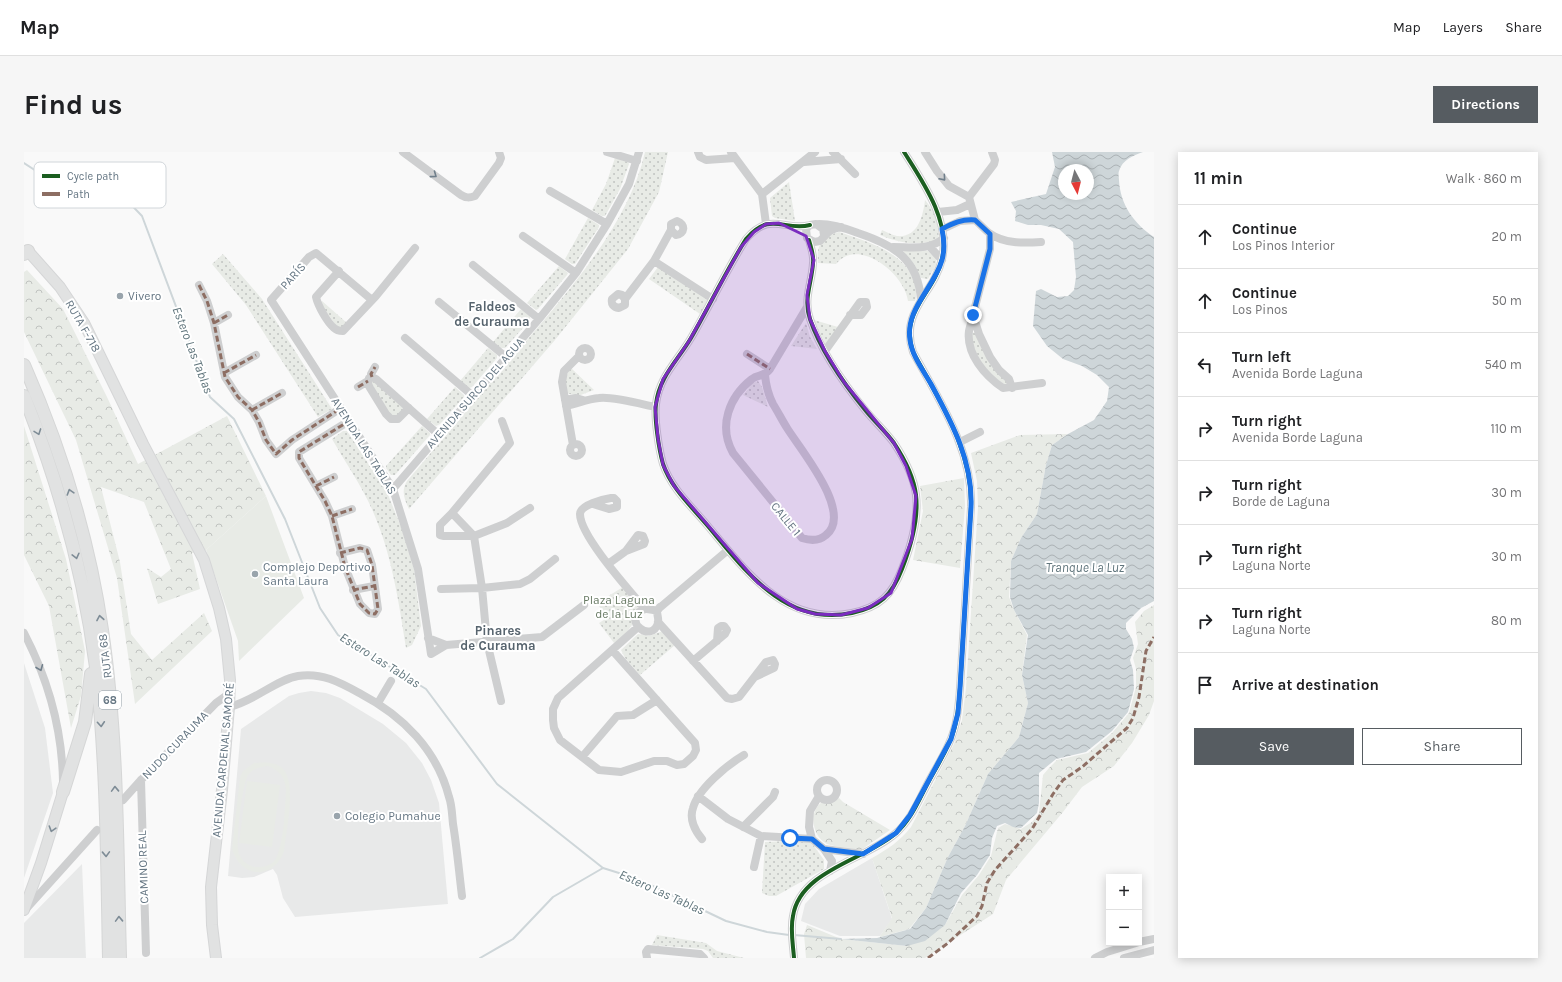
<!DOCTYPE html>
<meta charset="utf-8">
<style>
:root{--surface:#fff;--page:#f6f6f6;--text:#202124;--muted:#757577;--line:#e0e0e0;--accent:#565c61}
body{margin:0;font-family:Karla,sans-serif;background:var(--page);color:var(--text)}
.controls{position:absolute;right:12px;bottom:12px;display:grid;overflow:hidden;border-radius:0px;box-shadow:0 2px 10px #0003}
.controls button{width:36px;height:36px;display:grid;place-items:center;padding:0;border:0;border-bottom:1px solid var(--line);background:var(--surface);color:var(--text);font:20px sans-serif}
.compass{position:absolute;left:1034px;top:12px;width:36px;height:36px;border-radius:50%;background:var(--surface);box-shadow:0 2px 10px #0003;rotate:173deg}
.stop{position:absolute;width:12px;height:12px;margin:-9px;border:3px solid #1a73e8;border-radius:50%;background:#fff}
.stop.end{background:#1a73e8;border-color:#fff;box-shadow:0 1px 4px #0008}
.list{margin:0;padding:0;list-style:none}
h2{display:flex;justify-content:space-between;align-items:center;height:52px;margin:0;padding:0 16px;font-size:17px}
h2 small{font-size:13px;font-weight:400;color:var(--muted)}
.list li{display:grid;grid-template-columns:26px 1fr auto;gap:12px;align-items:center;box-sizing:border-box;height:64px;padding:0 16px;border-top:1px solid var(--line)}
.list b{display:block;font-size:15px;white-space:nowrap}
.list p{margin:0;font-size:13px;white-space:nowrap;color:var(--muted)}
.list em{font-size:13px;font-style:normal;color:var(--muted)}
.actions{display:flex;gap:8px;padding:12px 16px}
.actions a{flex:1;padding:9px 0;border:1px solid var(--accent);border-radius:0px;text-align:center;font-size:14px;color:var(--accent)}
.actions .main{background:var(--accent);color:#fff}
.icon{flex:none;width:22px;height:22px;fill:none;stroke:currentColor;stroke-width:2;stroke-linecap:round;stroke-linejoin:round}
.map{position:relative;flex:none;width:1130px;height:806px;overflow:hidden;border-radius:0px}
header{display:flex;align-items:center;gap:24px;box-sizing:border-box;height:56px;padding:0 20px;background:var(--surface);border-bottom:1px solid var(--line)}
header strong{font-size:19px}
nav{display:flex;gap:22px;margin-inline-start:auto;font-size:14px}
.intro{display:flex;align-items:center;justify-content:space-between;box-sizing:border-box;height:96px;padding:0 24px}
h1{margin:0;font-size:28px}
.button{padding:10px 18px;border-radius:0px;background:var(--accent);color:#fff;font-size:14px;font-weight:700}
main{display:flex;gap:24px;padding:0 24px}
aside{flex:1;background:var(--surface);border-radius:0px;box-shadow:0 2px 10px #0003}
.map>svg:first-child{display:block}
</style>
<header>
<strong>Map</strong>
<nav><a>Map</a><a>Layers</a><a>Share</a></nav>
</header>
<div class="intro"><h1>Find us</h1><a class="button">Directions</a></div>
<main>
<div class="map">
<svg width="1130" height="806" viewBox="0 0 1130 806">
<defs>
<pattern id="grass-dots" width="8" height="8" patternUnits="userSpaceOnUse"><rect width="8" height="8" fill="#e8ebe6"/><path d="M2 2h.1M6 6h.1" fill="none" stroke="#c0c3c0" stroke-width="1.8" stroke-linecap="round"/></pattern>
<pattern id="forest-crowns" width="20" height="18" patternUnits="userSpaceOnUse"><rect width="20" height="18" fill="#e8ebe6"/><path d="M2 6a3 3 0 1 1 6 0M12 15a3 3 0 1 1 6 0" fill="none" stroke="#c0c3c0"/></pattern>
<pattern id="water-waves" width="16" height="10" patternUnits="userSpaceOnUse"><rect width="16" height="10" fill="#ced6d9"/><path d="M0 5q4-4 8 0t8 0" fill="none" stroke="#abb2b5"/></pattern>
</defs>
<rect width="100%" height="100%" fill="#f9f9f9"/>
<path fill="#e8e9e9" d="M0,511L21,576L29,641L0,726Z
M287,539L302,541L316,546L359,572L382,591L398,611L407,628L415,651L424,752L271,765L259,746L253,723L249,717L230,725L218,726L204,724L217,577L265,544L275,541Z
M848,706L868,767L856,784H816L777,769L781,752L795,737Z
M58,712L62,806H0V771Z"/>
<path fill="url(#grass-dots)" d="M621,0H644L635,40L604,97L531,188L385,357C380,347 377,339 383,329C419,287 455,244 491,202C539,146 605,73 621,0Z
M591,6L604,10L605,12L596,37L581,64H578L568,58L582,32Z
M765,30L771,69L751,66L748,64L746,46Z
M901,48C911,59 914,72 915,87C895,95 875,91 856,83L858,78C863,80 868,83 873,84C894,86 899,64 901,48Z
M564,66L575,73V75L551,112H548L541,107Z
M815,80C844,90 883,100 891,133C892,139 893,143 891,149H884C881,122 834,84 812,112L794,111C794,106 793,100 795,95C798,88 808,81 815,80Z
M880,99H904L912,106V113L904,127L897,126L879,100Z
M199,102L238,147L308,257L294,265L222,153L188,112Z
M535,114L544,121L543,123L514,157L512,158L503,151Z
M634,115L685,148L676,162L625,127Z
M298,149L323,171L318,176L313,175L296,151Z
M497,157L506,164V168L481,196H477L469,190Z
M790,168L814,175L802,194Z
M782,171L786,185L793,197L767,194Z
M952,180L983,230L981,233L962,219L949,195L948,181Z
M464,196L473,203V206L448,235L445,236L436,229Z
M547,216L570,238L554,244L542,241C540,232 541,224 547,216Z
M349,229L380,257L374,263L370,264L364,260L347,231Z
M734,229L738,235L744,255L719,243L729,231Z
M431,235L440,243V245L416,272L412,274L403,267Z
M398,274L406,281V283L371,323H367L362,316V314Z
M319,279H323L363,340L377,375L390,417L397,474L388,493L382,496C375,451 368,404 350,362C340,337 321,310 308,287Z
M599,435L616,454L608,461V473L601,483L590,491L575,471L583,466L573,451Z
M639,479L651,493L616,523L601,506L597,498L614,482L625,484Z
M764,689L787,690L800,708V717L752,744H745L738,741L741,690Z
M633,783L682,791L693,799L720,806H689L684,799L679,797L628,793Z"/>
<path fill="url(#forest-crowns)" d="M3,118L39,157L83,245L114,312L203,264L242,344L182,398L168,401L176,437L134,452L123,416L137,425L147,417L120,350L77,335L96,410L107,482L128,508L180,461L188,479L111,552L93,426L52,288L0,180V120Z
M0,274L42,407L61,499L57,544L47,576L25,454L0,403Z
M1044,282L1028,293L1022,313L1013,362L997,386L987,409L985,445L990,458L1003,483L998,523L1004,551L995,585L964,622L941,674L924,705L902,756L885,777L856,785V784L868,766L848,706C864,697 876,689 887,675L930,592L938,568L942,536L954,355L953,329L947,301L996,283Z
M940,326L941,354L936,416L889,408L899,359L896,334Z
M1130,453V549L1125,563L1108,591L1090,614L1058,635L1039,660L982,728L969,762L901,806H782L780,782L783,773L817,787L883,794L921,773L938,743L955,723L967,704L974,676L981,672L997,677L1008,670L1015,661L1019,623L1025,616L1033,608L1064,601L1088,581L1105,561L1112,535V517L1109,506L1114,492L1111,470L1120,459Z
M815,646L819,650L866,678L837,698C828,696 811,695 803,692C788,684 784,660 798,650H809Z"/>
<path fill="#e8ebe6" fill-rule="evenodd" d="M242,344L280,446L215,509L214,489L182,398Z
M230,611C239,610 250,610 257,615C274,627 262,680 260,699C250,728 217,727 208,697L216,625L219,619ZM244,614C256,619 261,625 262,638C261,654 260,697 250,709C247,713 240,715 234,715C226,716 218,709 215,702C211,693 218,629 225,622C230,616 237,615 244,614Z
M223,629L256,633L248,695L215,691Z"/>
<path fill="url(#water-waves)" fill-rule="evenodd" d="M1028,0H1119C1110,3 1098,8 1095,19C1094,21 1095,26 1095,28C1096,52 1110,72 1130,85V449L1117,456L1102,471V477L1108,487L1110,496L1106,508L1109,518L1110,537L1104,560L1088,579L1062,600L1032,607L1015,621V651L1013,661L997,676L989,675L981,671L973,674L968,686L966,703L953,723L937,741L921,773L901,789L883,794L817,787L853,786L886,777L902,756L924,705L941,674L964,622L995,585L1004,551L998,523L1004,483L990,458L986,445L987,409L997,386L1013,362L1022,313L1028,293L1044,282L1070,268L1083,249L1085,235L1073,223L1058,214L1039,207L1023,194L1009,174L1012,139L1017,137L1033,145L1044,144L1050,138L1052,125L1049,90L1035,77L1017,73H1004L991,69L992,59L987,50L1022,42L1031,15ZM1040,18H1064V42H1040Z"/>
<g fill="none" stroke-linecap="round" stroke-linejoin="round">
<path stroke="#ced6d9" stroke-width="2" d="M0,11L57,48L94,39L118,64L186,245L210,267L261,367L296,456L314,483L402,537L473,632L579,716L614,727L702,769L743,780L765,783
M770,783L817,787
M456,806L489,787L529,745L579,716"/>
<defs>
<path id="major" d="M4,99L36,135L60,171L119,292L180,408L195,456L202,487L206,528L205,555L198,638L187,735L188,773L192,806
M0,758L17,711L39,640"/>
<path id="highway" d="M0,102L4,99
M0,213C37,297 65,388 78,478C94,586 93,697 96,806
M0,244C35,331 60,422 72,515C83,612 83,709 85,806
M39,640L61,570L67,522"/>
</defs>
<use href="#major" stroke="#d5d6d7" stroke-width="12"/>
<use href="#highway" stroke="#d5d6d6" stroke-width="14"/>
<path stroke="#cecfd0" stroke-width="8" d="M379,0L437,43C442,46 445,46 451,44L475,11L477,6L475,0
M583,0L613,9
M674,0L676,5L682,8L711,6
M707,0L738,42L742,72
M809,0L831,22
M901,0L913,19L925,34L945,45
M780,10L817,7
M526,39L583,72
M738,42L791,0
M914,60L933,58L946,52
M951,68L945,45L970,12L971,8L968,0
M951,68C956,72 960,77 965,81C980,92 1000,91 1017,90
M795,72C809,72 821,76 834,81C870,93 894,107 897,148
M919,77L936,69L951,68
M966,82V97L949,163L955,182L966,205L975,218L985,227L988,236
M800,83L799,77L792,72L786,73L782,77L783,86L790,90L796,89C803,82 805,77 817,75
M499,84L552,121
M785,88C787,96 790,103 789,111C788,131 779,147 786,167C797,200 820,232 842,259C851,270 862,280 870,291C880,306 890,326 892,343C895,368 887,394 878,417C868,443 856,455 828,461C761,475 721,418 683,373C668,355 647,336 639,312C635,298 630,266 632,252C635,225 654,208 667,186C686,153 702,119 722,87C747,58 760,80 786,73
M869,95C888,95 905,99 920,86
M906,95L918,108
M630,109L689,147
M449,113L515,167
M315,119L292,145C294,154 303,170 310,176C313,179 316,179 319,179L352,144L391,96
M175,133L183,149L190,171L201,225L214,245L228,258L235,270L242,288L252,302L268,288L317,256
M601,147L598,143L594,142L588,147C587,152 589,155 595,156L601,153V147L630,109L647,78V72L653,69C662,72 661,82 652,83L647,78
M348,148L292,101L285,105L247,148L369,337L394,417L407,502L422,493L518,485L560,453
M415,150L482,205
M949,164C948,169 946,174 945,179C942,202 961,224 979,236L1018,231
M190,171L204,163
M381,186L449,244
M555 202a6 6 0 1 1 12 0a6 6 0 1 1-12 0Z
M801,199L836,150H842L843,155L837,163H826
M723,202L746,217
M200,221L232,203
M741,223C742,234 744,242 749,252C754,260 758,268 763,276C776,297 830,361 802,383C795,389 787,389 778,386L709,301C694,274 705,245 728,227C734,222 740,225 746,217L783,155
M348,225L347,222L351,215
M334,235L344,229
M541,248L552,246L559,248
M542,254C553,252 563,247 575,246C588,244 617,252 631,255
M385,256L374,267H367L362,262L346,236L344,232L345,226L348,225L352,227L415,283
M228,258L258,241
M478,269L486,291L428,361L416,373V383L420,384H450L483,371L506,356
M936,290L956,280
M546 298a6 6 0 1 1 12 0a6 6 0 1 1-12 0Z
M549,293L538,230L540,219L555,204
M292,334L310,325
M369,337L515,167L552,121L583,72L605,32L615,0
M569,352L585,357L593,355V349L590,346H587C580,347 556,353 556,362C556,384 606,439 621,457
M428,361L450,384L458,436L463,490L477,549
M308,364L328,357
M316,401L336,396L343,398L348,413L354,457L351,462L345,461L336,452L321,415L308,364L301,349L275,306V300L325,269
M584,412L602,399L620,392L621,389L619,384L614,383L602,399
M417,437L458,436L496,432L506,427L531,407
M329,438L350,434
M636,455L633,459C633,463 635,467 634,471C628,492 598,469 618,458C623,455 628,459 633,458L704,398
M634,470L703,546L708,547L715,545L742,510L749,508L751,512L750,516L731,525
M0,481C24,527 38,577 39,629
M404,486L422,493
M589,499L671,591L672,598L669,604L660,612L653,613L643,609H630L597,620L575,618L536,588L530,576L529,568V557L534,546L614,475
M669,509L701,482L703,478L700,474H697L694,476L693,489
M354,551L367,529
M205,555C231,549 251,528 274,524C298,520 317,531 337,542C379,564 413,598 425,645C428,653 428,663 429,672C433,696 435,720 438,744
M558,605L593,564L609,563L633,548
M117,628L122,801
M793 638a10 10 0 1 1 20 0a10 10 0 1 1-20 0Z
M674,644L704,667L737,684L788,687
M795,644L786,659L785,675L788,687L800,697L808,709L806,719
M99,648L117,628L192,551L206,541
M719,675L749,645L751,640
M678,687C671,679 665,667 669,656C674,637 703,613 720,603
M800,697L839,702
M730,715L737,684
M1,758L73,678
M1115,790L1130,787
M623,806L622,800L624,797L676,802L680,806
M770,806C769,792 766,777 769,764C776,718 842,708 872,681C888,667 896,645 906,627C914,612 925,596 930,578C934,565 935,550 936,536L947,355C949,298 915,248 889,200C875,159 910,142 918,107C927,70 899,30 880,0
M1071,806L1083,800L1112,791
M1100,806L1130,798"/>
<use href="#major" stroke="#e1e2e2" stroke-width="10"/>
<use href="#highway" stroke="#e1e2e2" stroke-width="12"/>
<path stroke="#8d6e63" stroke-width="3" stroke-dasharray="6 3" stroke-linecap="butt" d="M175,133L183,149L190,171L201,225L214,245L228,258L235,270L242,288L252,302L268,288L317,256
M190,171L204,163
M723,202L746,217
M200,221L232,203
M348,225L347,222L351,215
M334,235L344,229
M228,258L258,241
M292,334L310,325
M308,364L328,357
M316,401L336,396L343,398L348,413L354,457L351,462L345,461L336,452L321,415L308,364L301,349L275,306V300L325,269
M329,438L350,434
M904,806L924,791L953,764L958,754L963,731L971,718L1008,677L1029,642L1039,628L1058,615L1103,576L1109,566L1115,545L1122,499L1130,485"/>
<defs>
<path id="cycleway" d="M785,88C787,96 790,103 789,111C788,131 779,147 786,167C797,200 820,232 842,259C851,270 862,280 870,291C880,306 890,326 892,343C895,368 887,394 878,417C868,443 856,455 828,461C761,475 721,418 683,373C668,355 647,336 639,312C635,298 630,266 632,252C635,225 654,208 667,186C686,153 702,119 722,87C747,58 760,80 786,73
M770,806C769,792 766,777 769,764C776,718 842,708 872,681C888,667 896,645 906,627C914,612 925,596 930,578C934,565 935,550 936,536L947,355C949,298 915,248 889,200C875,159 910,142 918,107C927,70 899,30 880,0"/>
</defs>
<use href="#cycleway" stroke="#fff" stroke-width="6"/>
<use href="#cycleway" stroke="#1b5e20" stroke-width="4"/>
</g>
<defs><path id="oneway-chevron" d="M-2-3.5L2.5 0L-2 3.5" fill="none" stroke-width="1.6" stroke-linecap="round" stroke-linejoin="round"/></defs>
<g stroke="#707f8b">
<use href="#oneway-chevron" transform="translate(410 23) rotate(36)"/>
<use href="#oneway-chevron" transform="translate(919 26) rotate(49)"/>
<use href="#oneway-chevron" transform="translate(16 516) rotate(68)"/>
</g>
<g stroke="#7e8c96">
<use href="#oneway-chevron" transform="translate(14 280) rotate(70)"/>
<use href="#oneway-chevron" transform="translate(46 340) rotate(-107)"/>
<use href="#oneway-chevron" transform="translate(52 404) rotate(76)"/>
<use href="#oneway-chevron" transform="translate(76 466) rotate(-100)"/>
<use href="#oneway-chevron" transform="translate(77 572) rotate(86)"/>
<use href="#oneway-chevron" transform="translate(91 637) rotate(-92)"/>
<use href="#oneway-chevron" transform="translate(28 677) rotate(107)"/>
<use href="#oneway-chevron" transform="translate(82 702) rotate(88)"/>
<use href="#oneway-chevron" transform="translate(95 767) rotate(-92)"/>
</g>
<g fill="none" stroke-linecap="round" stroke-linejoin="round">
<path stroke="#1a73e8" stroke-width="5" d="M766,686L788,687L800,697L839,702L872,681L886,663L927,587L934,561L936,536L947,355C949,309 928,271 907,232C899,218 888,204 886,188C881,157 910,136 918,108C921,98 920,87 918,77C929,71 938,67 951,68L966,82V97L949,163"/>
</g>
<path fill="#7b2cbf" fill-opacity="0.2" stroke="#7b2cbf" stroke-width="3" stroke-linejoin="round" d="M755,71L782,84L790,108L783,143L786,167L801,199L820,230L870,291L882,314L892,344L888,387L867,441L844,456L817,463L791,462L773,457L734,431L650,334L639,313L634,287L631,255L639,227L665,189L717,95L730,80L742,72Z"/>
<g fill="#99a4ac" stroke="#fff" stroke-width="1.5">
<circle cx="96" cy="144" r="4"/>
<circle cx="231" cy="422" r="4"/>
<circle cx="313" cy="664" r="4"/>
</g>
<g text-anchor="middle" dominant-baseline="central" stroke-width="4" stroke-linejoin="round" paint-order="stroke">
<rect fill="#fff" stroke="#939fa8" stroke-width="1" x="75" y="539" width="22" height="18" rx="3"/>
<g font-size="11" font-weight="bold" fill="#657683">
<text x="86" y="548">68</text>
</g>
<g font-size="12" fill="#657683" stroke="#fff">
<text transform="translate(269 124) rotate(-48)">PARÍS</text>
<text transform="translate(59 174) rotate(60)">RUTA F-718</text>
<text transform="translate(451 241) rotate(-49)">AVENIDA SURCO DEL AGUA</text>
<text transform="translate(340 294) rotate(58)">AVENIDA LAS TABLAS</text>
<text transform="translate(762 367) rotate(51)">CALLE 1</text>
<text transform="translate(81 504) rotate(-97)">RUTA 68</text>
<text transform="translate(151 593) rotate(-46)">NUDO CURAUMA</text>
<text transform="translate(199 608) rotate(-85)">AVENIDA CARDENAL SAMORÉ</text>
<text transform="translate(119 715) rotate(-92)">CAMINO REAL</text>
</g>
<g font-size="12" fill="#657683" stroke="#fff" text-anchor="start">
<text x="104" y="144">Vivero</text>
<text x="239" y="415">Complejo Deportivo<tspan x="239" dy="14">Santa Laura</tspan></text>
<text x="321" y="664">Colegio Pumahue</text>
</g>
<g font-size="12" fill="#687a64" stroke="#fff">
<text x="595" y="448">Plaza Laguna<tspan x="595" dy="14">de la Luz</tspan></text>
</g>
<g font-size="13" font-weight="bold" fill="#57646e" stroke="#fff">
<text x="468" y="154">Faldeos<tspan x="468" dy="15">de Curauma</tspan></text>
<text x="474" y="478">Pinares<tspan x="474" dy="15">de Curauma</tspan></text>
</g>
<g font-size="13" font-style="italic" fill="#60757c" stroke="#fff">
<text transform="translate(169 198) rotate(69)">Estero Las Tablas</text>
<text x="1061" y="415">Tranque La Luz</text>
<text transform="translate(356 508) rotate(32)">Estero Las Tablas</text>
<text transform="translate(638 740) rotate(24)">Estero Las Tablas</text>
</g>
</g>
<rect x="10" y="10" width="132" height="46" rx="6" fill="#fff" stroke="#d1d6da" stroke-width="1"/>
<rect x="18" y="22" width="18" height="4" fill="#1b5e20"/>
<rect x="18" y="40" width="18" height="4" fill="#8d6e63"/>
<g font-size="11" fill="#657683">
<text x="43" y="28">Cycle path</text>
<text x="43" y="46">Path</text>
</g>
</svg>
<div class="controls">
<button>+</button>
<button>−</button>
</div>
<svg class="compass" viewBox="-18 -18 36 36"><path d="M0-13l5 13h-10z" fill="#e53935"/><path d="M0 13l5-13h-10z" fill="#757577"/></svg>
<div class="stop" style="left:766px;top:686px"></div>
<div class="stop end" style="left:949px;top:163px"></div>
</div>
<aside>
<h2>11 min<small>Walk · 860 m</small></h2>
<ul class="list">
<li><svg class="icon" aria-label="ahead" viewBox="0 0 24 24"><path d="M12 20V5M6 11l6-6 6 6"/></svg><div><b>Continue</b><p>Los Pinos Interior</p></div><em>20 m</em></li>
<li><svg class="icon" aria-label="ahead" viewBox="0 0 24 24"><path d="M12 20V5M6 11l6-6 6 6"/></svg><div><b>Continue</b><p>Los Pinos</p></div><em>50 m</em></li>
<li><svg class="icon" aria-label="left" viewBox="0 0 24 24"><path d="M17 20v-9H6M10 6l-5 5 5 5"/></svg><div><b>Turn left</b><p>Avenida Borde Laguna</p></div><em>540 m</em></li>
<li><svg class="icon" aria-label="right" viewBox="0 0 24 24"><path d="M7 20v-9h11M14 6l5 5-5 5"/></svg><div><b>Turn right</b><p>Avenida Borde Laguna</p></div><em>110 m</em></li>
<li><svg class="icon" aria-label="right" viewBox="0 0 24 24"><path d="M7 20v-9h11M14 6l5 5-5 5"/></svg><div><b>Turn right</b><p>Borde de Laguna</p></div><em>30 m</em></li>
<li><svg class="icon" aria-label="right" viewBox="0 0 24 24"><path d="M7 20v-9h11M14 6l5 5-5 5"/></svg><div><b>Turn right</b><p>Laguna Norte</p></div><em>30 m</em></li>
<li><svg class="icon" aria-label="right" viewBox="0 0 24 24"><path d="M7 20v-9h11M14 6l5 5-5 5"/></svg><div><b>Turn right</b><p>Laguna Norte</p></div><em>80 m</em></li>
<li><svg class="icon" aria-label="arrive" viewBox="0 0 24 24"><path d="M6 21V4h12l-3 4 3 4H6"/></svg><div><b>Arrive at destination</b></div></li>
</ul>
<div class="actions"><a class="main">Save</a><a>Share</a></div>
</aside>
</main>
